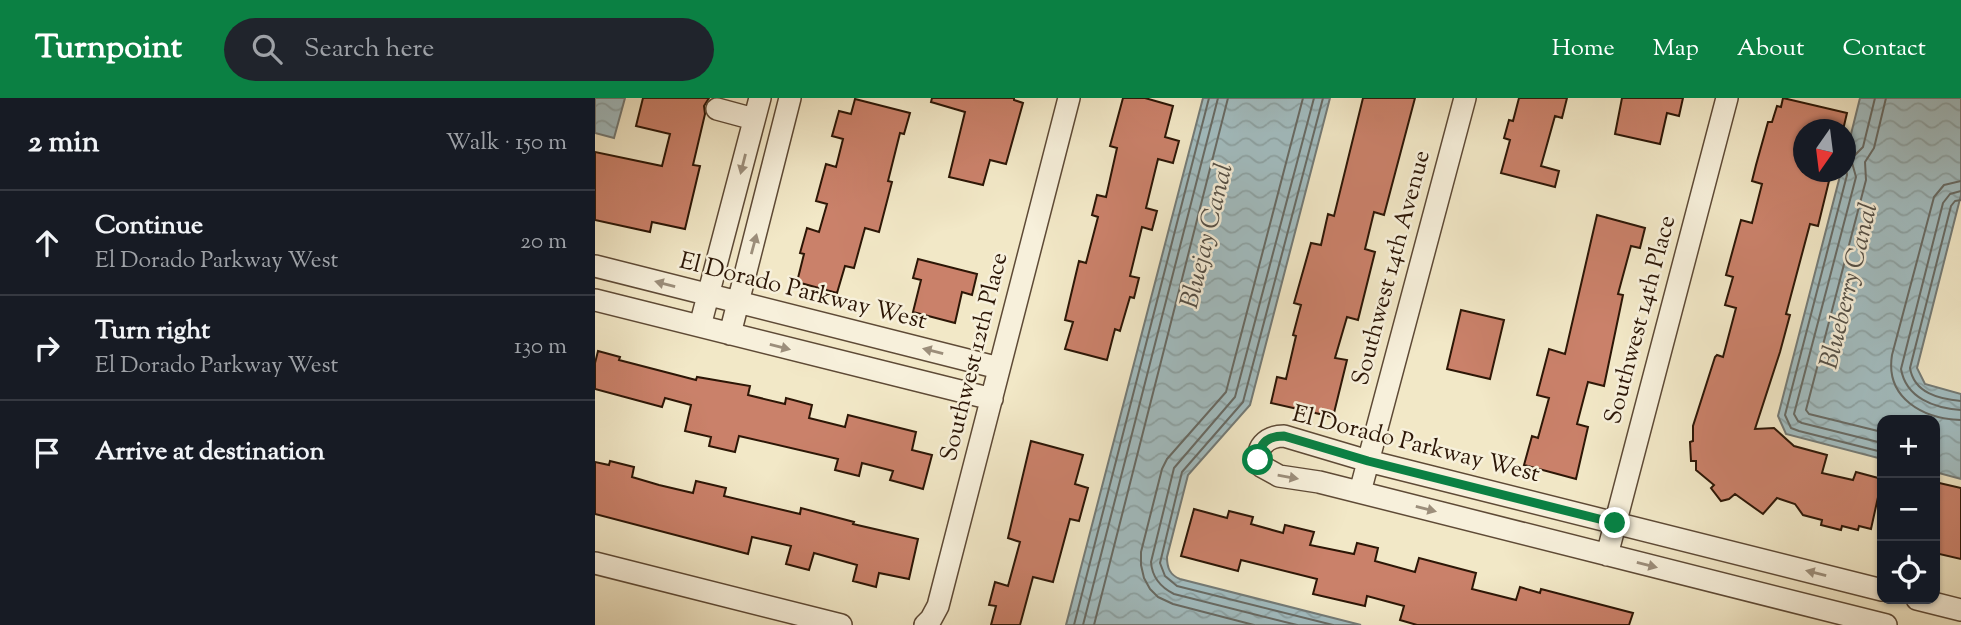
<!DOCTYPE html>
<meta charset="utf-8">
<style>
:root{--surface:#171b24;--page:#20242c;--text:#f1f3f6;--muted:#9ea1a6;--line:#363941;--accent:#0b8043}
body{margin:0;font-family:"Sorts Mill Goudy",serif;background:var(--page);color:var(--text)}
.controls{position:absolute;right:21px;bottom:21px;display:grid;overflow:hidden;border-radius:14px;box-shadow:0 2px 5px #0004}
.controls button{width:63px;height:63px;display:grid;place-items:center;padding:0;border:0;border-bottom:2px solid var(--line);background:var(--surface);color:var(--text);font:35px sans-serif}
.compass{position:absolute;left:1198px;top:21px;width:63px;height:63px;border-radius:50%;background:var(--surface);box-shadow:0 2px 5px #0004;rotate:194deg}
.stop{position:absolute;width:21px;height:21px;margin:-16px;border:5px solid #0b8043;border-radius:50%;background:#fff}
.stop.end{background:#0b8043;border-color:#fff;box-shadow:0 2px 7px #0008}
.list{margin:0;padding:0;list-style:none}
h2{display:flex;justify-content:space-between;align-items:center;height:91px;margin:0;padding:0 28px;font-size:30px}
h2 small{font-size:23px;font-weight:400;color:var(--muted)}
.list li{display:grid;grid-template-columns:46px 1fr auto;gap:21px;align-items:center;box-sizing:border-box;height:105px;padding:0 28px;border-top:2px solid var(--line)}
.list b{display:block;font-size:26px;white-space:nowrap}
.list p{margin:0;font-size:23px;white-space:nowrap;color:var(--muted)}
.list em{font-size:23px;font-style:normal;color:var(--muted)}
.icon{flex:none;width:38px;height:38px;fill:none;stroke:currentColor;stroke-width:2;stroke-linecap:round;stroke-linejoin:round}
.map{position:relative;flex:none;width:1366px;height:527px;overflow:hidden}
header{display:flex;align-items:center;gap:42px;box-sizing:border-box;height:98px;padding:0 35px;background:var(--accent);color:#fff}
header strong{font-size:33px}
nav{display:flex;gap:38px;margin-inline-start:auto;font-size:24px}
.search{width:490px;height:63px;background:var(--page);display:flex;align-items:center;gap:18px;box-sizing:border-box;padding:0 24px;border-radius:38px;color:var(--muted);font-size:26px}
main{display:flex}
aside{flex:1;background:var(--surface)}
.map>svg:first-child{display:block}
</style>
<header>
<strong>Turnpoint</strong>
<div class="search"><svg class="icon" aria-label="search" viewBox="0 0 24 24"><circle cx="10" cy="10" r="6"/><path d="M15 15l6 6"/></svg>Search here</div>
<nav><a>Home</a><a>Map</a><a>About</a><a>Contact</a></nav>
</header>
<main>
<aside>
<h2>2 min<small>Walk · 150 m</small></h2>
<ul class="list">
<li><svg class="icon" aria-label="ahead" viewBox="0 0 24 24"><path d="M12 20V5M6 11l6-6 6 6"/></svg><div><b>Continue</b><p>El Dorado Parkway West</p></div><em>20 m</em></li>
<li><svg class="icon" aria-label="right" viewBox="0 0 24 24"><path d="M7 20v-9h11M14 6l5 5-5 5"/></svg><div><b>Turn right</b><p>El Dorado Parkway West</p></div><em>130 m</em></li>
<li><svg class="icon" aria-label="arrive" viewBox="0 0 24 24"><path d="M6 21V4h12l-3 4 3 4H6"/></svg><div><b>Arrive at destination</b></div></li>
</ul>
</aside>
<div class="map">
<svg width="1366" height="527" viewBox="0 0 1366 527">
<defs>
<pattern id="water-waves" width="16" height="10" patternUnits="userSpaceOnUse" patternTransform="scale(1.75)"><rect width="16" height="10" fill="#a2bdc1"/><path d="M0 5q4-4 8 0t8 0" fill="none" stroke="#8ca2a4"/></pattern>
</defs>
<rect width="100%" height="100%" fill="#f2e8c7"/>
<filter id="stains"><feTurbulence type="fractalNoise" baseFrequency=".00286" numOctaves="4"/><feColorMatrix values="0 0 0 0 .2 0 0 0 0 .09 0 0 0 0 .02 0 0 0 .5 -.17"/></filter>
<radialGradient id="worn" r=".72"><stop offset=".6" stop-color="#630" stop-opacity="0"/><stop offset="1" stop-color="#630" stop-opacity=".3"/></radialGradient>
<path fill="url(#water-waves)" stroke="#737a76" stroke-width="2" d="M0,0H30L19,40L0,35Z
M608,0H735L655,307L593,377L572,459C572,470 575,477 585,481L766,527H471Z
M1265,0H1366V97L1322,270L1330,286L1366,296V381L1340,374V322H1287V361L1191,336L1183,318L1246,74H1251V56Z"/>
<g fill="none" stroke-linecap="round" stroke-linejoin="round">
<path stroke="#676a64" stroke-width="2" d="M728,0L648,304L587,374L565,465L570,478L582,488L738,527
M1280,0L1268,49L1256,61L1261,79L1199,316L1203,323L1207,325L1287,345
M1251,70L1252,77L1190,317L1196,330L1204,333L1287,354
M1366,83L1349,87L1339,99L1297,257C1290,300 1328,321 1366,322
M1366,93L1355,96L1348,105L1306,271C1311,300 1339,310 1366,312
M1366,102L1360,103L1356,108L1315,270C1319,295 1344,301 1366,303
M1287,334L1214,316L1211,312L1271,82L1270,64L1279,50L1291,0
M479,527L614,0
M488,527L623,0
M499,527L633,0
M659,527L578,506L563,499L555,491L549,480L546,467V454L567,371L572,361L631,294L708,0
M702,527L579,496C565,489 557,479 556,464L579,370L640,299L719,0"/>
</g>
<path fill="#ca816a" stroke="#2c1606" stroke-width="2" d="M48,0H114L109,8L110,16L98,67L105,68L90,131L57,124L55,134L0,122V54L67,68L75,36L41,28Z
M337,0H419V2L428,5L411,66L395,62L388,87L354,79L370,14L336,4Z
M528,0H550L578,8L570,39L584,43L578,65L563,61L551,110L562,113L557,132L547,129L535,178L544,180L539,200L535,199L525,233L520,231L512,262L470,251L478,224L470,222L484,163L491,165L503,119L497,117L502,97L511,99L522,50L515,48Z
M768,0H820L789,117L779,114L770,151L780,154L763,222L752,219L740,260L752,262L738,319L676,305L682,279L691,281L701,238L698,237L706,207L699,205L716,145L726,147L733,116L739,118Z
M924,0H972L967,20L960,18L946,68L964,73L960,89L906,75L915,42L909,40L914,22L918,23Z
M1027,0H1088L1084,18L1072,15L1065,46L1020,36Z
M1188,0L1252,15L1248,32H1208V74H1228L1226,81L1234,83L1223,128L1215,126L1191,216L1195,217L1185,254L1160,331L1179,330L1199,348L1232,357L1227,375L1258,382L1261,374L1287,381L1276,431L1264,428L1263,432L1247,428L1246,432L1226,427L1227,422L1208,417L1200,406L1182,400L1168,416L1140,396L1134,401L1126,403L1116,390L1119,387L1101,372V363H1096L1095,344L1098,343V328L1120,259L1122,257L1128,259L1141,210L1130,207L1138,179L1131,177L1146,122L1157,125L1167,86L1157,83L1161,67L1173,24H1177L1182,8L1186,9Z
M260,1L315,15L309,36L305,35L293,83L297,84L284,134L270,130L259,170L250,168L242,195L202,184L209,156L205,155L212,130L224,134L232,106L221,103L231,66L241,69L248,41L237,38L244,13L256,16Z
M1002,117L1050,130L1045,150L1036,148L1023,196L1028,197L1009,288L993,284L982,326L993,329L981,381L929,367L937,338L943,340L954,300L942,297L954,251L970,256Z
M323,161L382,176L377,197L367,194L360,225L318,214L326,182L318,180Z
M866,212L909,222L895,281L852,271Z
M3,253L25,259L24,262L101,282L102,279L155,288L153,297L190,306L191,300L217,307L214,320L250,329L253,317L321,334L317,352L337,357L328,391L295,382L298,373L267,365L264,378L240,372L243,361L144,338L140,354L114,348L116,339L90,333L96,307L70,300L67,309L0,291V265Z
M436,343L488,357L480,386L493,390L484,423L475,421L458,484L438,479L425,527H396L401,508L394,507L400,484L413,488L425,444L413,440Z
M15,363L39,369L37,379L64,387L98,395L101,383L131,390L129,398L205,416L206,410L259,424L258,426L323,441L314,481L284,475L281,489L258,483L262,467L219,455L214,472L191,466L196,448L157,439L153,456L0,416V364L14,367Z
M1340,384L1366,390V461L1340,455Z
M599,411L632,420L634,413L658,419L656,426L688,435L690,427L719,434L715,447L759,456L762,445L783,450L780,463L820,474L824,460L881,475L877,491L921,502L925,489L945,495L946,491L1038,515L1034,527H822L805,522L809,508L772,498L770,508L718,496L722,481L646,462L643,473L586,458Z"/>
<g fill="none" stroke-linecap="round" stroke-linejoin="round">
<defs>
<path id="minor" d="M122,11L159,21
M0,168L404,270
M0,202L397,301
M105,228L165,0
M135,236L195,0
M765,394L870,0
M1012,457L1132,0
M0,465L246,527
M1287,492L773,363L689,338C672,338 658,350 666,368L684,378L724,384L1291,527
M1322,501L1366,512
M330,527L336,521L343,508L474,0"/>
</defs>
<use href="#minor" stroke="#5e4a36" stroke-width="24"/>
<use href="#minor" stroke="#f7f0db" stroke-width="21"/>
</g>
<defs><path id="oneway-solid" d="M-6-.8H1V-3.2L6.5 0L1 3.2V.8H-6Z" transform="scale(1.75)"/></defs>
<g fill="#9c8e7b">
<use href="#oneway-solid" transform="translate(148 66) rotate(104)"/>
<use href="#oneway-solid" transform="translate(159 146) rotate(-75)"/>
<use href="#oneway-solid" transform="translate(70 186) rotate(-165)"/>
<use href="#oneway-solid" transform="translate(185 249) rotate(14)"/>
<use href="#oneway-solid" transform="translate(338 253) rotate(-166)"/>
<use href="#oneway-solid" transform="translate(693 379) rotate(10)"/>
<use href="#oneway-solid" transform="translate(831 411) rotate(14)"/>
<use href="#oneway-solid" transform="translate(1052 467) rotate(14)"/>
<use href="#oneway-solid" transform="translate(1221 475) rotate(-166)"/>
</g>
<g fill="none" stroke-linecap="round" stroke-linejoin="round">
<path stroke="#0b8043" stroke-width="9" d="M663,362C664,345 673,338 689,338L773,363L1020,425"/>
</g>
<g text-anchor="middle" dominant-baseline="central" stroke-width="5" stroke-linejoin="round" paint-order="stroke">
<g font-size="24" fill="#2c1606" stroke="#f7f0db">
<text transform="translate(797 170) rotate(-75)">Southwest 14th Avenue</text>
<text transform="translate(208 194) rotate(14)">El Dorado Parkway West</text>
<text transform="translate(1046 222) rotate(-75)">Southwest 14th Place</text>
<text transform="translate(380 259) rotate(-76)">Southwest 12th Place</text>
<text transform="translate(821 347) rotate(14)">El Dorado Parkway West</text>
</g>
<g font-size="26" font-style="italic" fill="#555047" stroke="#f7f0db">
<text transform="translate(613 138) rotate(-76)">Bluejay Canal</text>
<text transform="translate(1255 188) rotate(-76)">Blueberry Canal</text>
</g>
</g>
<rect width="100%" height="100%" filter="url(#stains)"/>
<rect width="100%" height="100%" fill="url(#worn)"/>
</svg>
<div class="controls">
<button>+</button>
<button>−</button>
<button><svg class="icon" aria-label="locate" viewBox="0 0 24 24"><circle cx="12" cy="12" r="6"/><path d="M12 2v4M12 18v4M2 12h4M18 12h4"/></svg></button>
</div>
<svg class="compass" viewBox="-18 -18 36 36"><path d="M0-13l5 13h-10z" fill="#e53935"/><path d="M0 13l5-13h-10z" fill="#9ea1a6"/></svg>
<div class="stop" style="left:663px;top:362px"></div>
<div class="stop end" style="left:1020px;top:425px"></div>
</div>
</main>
